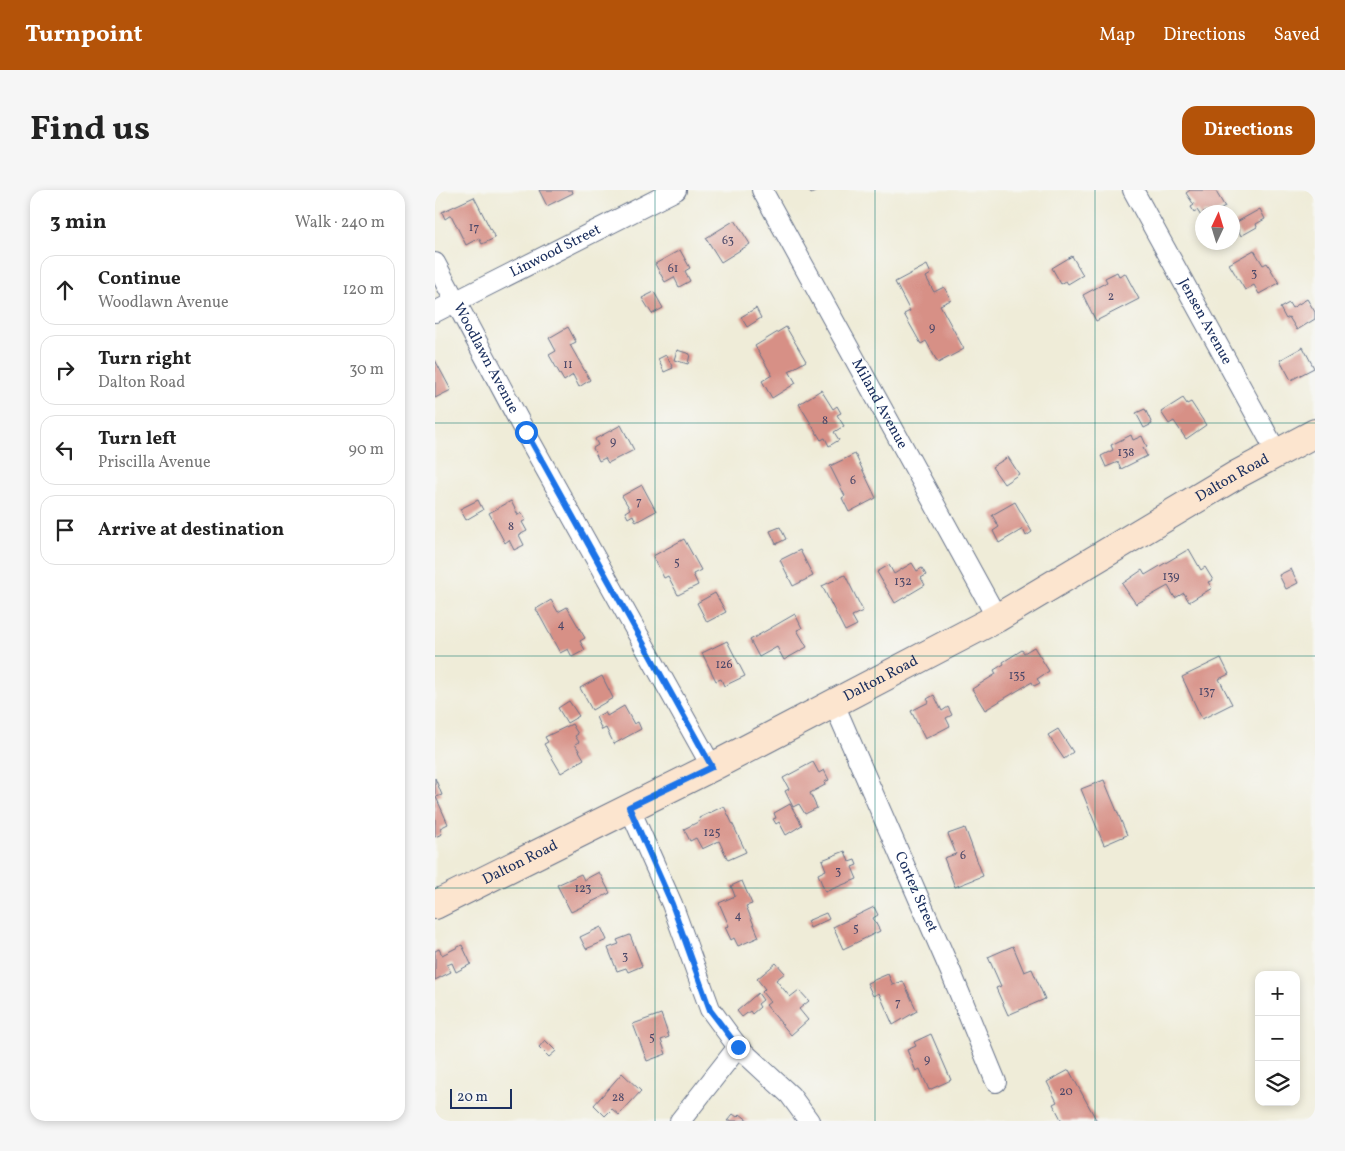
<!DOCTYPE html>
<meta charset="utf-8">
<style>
:root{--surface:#fff;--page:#f6f6f6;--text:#222;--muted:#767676;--line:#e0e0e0;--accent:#b45309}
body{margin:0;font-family:Vollkorn,serif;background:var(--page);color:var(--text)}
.controls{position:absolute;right:15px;bottom:15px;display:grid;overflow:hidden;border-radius:10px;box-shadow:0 2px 8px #0003}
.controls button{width:45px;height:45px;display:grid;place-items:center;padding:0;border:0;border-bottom:1px solid var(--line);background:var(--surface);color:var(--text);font:25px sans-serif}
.compass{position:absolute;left:760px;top:15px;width:45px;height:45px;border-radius:50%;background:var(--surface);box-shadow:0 2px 8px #0003;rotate:4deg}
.scale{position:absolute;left:15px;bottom:12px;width:62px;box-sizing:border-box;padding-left:5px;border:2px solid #1b2f5e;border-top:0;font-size:14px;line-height:18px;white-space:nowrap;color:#1b2f5e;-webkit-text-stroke:4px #f6f6f2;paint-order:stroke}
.stop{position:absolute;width:15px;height:15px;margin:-11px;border:4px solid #1a73e8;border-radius:50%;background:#fff}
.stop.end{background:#1a73e8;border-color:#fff;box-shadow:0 1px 5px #0008}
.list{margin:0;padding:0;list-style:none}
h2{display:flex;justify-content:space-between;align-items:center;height:65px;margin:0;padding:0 20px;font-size:21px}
h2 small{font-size:16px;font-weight:400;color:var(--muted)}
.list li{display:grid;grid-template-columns:32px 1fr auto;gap:15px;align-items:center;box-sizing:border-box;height:70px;margin:0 10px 10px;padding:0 10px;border:1px solid var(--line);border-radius:15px}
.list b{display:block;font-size:19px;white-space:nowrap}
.list p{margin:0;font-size:16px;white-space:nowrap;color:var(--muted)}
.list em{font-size:16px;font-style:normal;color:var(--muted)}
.icon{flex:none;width:28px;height:28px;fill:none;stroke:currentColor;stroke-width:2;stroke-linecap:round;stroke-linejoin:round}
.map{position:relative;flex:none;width:880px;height:931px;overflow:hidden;border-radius:15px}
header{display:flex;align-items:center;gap:30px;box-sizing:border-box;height:70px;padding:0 25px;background:var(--accent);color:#fff}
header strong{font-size:24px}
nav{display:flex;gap:28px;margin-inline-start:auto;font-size:18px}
.intro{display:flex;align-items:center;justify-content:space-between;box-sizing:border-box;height:120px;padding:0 30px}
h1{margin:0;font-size:35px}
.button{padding:12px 22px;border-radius:15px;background:var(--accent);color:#fff;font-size:18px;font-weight:700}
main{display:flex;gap:30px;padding:0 30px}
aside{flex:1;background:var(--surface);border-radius:15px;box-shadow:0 2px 8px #0003}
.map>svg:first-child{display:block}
</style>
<header>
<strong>Turnpoint</strong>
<nav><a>Map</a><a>Directions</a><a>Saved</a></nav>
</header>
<div class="intro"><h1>Find us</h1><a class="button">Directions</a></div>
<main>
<aside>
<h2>3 min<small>Walk · 240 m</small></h2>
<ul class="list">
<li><svg class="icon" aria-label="ahead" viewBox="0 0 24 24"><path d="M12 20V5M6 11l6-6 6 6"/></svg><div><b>Continue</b><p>Woodlawn Avenue</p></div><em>120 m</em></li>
<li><svg class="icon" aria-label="right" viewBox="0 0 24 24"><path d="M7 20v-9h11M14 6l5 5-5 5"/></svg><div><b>Turn right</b><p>Dalton Road</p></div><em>30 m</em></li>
<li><svg class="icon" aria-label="left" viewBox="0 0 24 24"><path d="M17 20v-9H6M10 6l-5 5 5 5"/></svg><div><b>Turn left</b><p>Priscilla Avenue</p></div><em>90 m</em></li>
<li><svg class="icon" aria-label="arrive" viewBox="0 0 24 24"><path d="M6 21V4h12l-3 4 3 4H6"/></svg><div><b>Arrive at destination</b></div></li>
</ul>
</aside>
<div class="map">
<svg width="880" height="931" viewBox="0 0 880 931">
<rect width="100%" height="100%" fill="#f6f6f2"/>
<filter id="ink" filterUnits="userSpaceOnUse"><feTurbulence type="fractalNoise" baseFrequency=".02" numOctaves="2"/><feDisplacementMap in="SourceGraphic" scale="10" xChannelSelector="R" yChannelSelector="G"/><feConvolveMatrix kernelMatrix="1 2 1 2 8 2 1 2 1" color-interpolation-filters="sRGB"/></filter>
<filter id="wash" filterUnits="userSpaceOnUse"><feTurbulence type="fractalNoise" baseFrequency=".0096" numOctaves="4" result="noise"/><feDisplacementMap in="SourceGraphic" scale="20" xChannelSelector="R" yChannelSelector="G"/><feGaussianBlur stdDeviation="1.12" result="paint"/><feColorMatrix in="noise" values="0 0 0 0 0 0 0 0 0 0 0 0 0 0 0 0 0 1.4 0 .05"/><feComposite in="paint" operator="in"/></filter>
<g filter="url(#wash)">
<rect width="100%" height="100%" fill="#efecd8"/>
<g id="blocks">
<path fill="#d79086" d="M104,0H137L138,3L112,16Z
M374,0H384L376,4Z
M755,0H780L790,17L781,22H768V29L762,20L759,22L756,17L759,15L751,3Z
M39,7L60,48L47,54L44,48L31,55L16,25L10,29L7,22Z
M825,19L830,29L821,34L822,37L806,46L800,33Z
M300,30L315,54L286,72L271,48Z
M245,60L255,78L250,81L255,91L244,97L239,87L230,92L220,74Z
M819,60L828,75L832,73L844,93L824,104L819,95L810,100L794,74Z
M637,66L648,85L633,94L631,91L626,94L617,78Z
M492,75L496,84L491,87L499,102L509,97L516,110L505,115L529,159L503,173L491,151L486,154L469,124L475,121L460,92Z
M682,82L684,86L690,83L704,109L661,131L648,105L672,92L670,88Z
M219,102L228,118L217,124L207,108Z
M872,109L880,122V129L862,140L854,127L851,129L845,118L854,113L857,118Z
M321,118L326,128L312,137L306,127Z
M133,137L141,152L135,155L155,190L144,197L138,185L129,191L114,165L121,161L114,148Z
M351,137L371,171L354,181L361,193L337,208L327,191L337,185L320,156Z
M868,157L879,178L856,190L845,170Z
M242,160L255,164L253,174L239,170Z
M231,165L238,178L229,182L223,169Z
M0,170L16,200L0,208Z
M386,200L398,219L402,216L406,223L402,225L409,236L399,242L404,250L394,256L390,248L386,250L364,214Z
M748,208L752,214L756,212L771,235L751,249L739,231L734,234L726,222Z
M710,219L717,234L709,238L701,223Z
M186,235L199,260L173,273L170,268L164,271L158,258L163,255L160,249Z
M696,245L698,250L707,246L712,257L708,258L712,266L686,279L683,272L671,277L666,266L678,260L676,255Z
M420,264L441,308L414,322L407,308L410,306L395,276Z
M573,267L584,284L569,294L557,277Z
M207,295L221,321L201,332L198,325L193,328L190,322L195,319L187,306Z
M43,310L48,320L31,330L25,319Z
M76,311L83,325L86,323L91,330L87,332L92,341L84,345L89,355L79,360L74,350L70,353L54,323Z
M580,312L597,342L591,346L588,339L564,353L558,341L564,337L557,325Z
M345,337L351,349L341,354L335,341Z
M249,349L266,380L258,384L263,395L243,405L233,386L229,388L218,366Z
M754,359L766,380L770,377L778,390L773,392L777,398L754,412L749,403L740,408L733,396L701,414L687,394L707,380L710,385Z
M365,360L378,386L358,396L345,370Z
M477,373L482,381L487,378L491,385L486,388L490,395L460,413L442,382L454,375L459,384Z
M856,379L863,393L851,399L844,385Z
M410,385L428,421L417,426L422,435L410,441L387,396Z
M280,403L291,422L272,432L262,413Z
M116,410L123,422L132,417L150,448L145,451L150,460L137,467L133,459L125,463L101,419Z
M360,424L367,438L362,440L372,457L349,470L342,457L324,467L315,450Z
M292,451L310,486L289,496L286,489L281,491L267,463Z
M599,457L614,481L602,489L605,493L599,496L597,492L550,520L537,499L561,484L559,480L569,474L568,472L587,460L589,463Z
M786,468L794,484L784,489L797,514L767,529L747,487Z
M167,486L178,508L157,520L145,498Z
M499,505L507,521L513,517L517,525L511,528L515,536L490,549L476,521L494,512L492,509Z
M134,511L144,526L132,533L123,518Z
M189,516L199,534L203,532L206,539L179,554L171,538L167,540L161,527L170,522L172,526Z
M137,534L143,544L140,546L144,552L140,554L149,569L126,583L109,554L113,552L110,547Z
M623,539L638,562L629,569L613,545Z
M378,572L384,583L389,580L394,590L389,592L390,595L375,603L382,618L370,624L364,614L358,617L350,601L354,599L348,588Z
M0,588L7,605L1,607L13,634L5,638L7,644L0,647Z
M669,590L692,645L669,655L646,599Z
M355,614L367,635L351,645L344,632L341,634L338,629L341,628L339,623Z
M289,616L311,662L293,670L284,651L267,659L261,648L255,651L249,639L265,631L264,628Z
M530,638L548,686L520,697L509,668L521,664L513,644Z
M410,661L414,672L420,670L422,675L417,677L422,689L390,702L383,684L391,680L387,670Z
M164,682L175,703L136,722L122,695L146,684L149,690Z
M307,691L317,714L311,716L324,747L303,756L299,748L296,750L290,737L294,736L284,713L300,706L296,696Z
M439,717L443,725L438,728L445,741L408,759L398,737Z
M391,723L394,729L375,738L372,731Z
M166,737L172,750L151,759L145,747Z
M195,745L207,776L193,782L191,778L182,781L173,758L184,754L182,750Z
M27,755L36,774L21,782L17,773L12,775L16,782L0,790V761L4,759L7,765Z
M578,756L589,782L597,779L610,809L573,825L561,798L566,796L553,767Z
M341,773L350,783L341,790L355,807L364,800L374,811L364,819L373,830L356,845L331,815L335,812L327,802L330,799L322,789Z
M453,784L458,795L468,791L482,821L458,835L444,803L438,806L432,793Z
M323,803L328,810L323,814L325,817L317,824L315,821L307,827L302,821Z
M226,824L234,847L226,850L231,864L212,871L198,834Z
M496,844L516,890L494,900L485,879L481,881L472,860L481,856L479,852Z
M110,850L121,861L114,867L104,857Z
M634,880L662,931H627L618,914L622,912L612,892Z
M187,883L206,901L184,925L177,919L170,926L159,915Z
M298,924L302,927L305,924L314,931H292Z"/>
</g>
</g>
<g filter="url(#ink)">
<use href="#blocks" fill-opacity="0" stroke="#657189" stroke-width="1"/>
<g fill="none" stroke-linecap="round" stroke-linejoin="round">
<defs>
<g id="street">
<path id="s1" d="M327,0L562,428"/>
<path id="s2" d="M698,0L842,263"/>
<path id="s3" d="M0,73L90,242L277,577"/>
<path id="s4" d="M0,122L241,0"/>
<path id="s5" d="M399,514L515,780L561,892"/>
<path d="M194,617L237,714L275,819L303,857L355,905L374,931"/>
<path d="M245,931L303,857"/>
</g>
<g id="secondary">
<path id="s6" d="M0,715L277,577L562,428L803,284L880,243"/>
</g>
</defs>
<use href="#street" stroke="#657189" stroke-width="22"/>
<use href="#secondary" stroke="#657189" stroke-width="30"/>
<use href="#street" stroke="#fff" stroke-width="20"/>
<use href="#secondary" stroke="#fce5cf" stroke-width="28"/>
</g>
</g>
<g fill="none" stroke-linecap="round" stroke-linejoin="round" filter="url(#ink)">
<path stroke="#1a73e8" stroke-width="6" d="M91,242L277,577L194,617L237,714L275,820L303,857"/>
</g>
<path fill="none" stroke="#0f766e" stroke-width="1" stroke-opacity="0.55" d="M220,0V931M440,0V931M660,0V931M0,233H880M0,466H880M0,698H880"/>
<g text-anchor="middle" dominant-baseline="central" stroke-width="4.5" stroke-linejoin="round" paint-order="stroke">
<g font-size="12" fill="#4a4768">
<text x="39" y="38">17</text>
<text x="293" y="51">63</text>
<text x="238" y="79">61</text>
<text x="819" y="84">3</text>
<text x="676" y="107">2</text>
<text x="497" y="138">9</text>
<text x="133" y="175">11</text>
<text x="390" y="231">8</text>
<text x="178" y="252">9</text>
<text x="691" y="263">138</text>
<text x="418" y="291">6</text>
<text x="204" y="312">7</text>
<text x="76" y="337">8</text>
<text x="242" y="373">5</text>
<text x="736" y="387">139</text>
<text x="468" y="392">132</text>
<text x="126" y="435">4</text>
<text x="289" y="475">126</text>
<text x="582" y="486">135</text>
<text x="772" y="502">137</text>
<text x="277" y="643">125</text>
<text x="528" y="666">6</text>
<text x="403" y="682">3</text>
<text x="148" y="699">123</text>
<text x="303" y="726">4</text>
<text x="421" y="739">5</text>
<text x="190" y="767">3</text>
<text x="463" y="813">7</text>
<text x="217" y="848">5</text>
<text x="492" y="870">9</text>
<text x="631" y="902">20</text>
<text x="183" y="908">28</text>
</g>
<g font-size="15" fill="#1b2f5e" stroke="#f6f6f2">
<text stroke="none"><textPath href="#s4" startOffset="135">Linwood Street</textPath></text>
<text stroke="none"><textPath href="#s2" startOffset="150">Jensen Avenue</textPath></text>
<text stroke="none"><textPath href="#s3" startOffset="108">Woodlawn Avenue</textPath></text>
<text stroke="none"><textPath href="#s1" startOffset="244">Miland Avenue</textPath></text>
<text stroke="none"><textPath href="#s6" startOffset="905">Dalton Road</textPath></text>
<text stroke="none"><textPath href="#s6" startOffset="500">Dalton Road</textPath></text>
<text stroke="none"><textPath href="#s6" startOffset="95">Dalton Road</textPath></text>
<text stroke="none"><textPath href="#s5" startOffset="205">Cortez Street</textPath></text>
</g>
</g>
</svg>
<div class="controls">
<button>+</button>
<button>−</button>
<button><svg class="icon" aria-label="layers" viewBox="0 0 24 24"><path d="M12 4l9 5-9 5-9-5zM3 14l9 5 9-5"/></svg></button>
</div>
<svg class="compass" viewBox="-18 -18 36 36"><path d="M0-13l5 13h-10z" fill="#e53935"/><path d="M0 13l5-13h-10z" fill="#767676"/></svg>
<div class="scale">20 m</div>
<div class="stop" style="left:91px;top:242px"></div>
<div class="stop end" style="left:303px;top:857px"></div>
</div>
</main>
